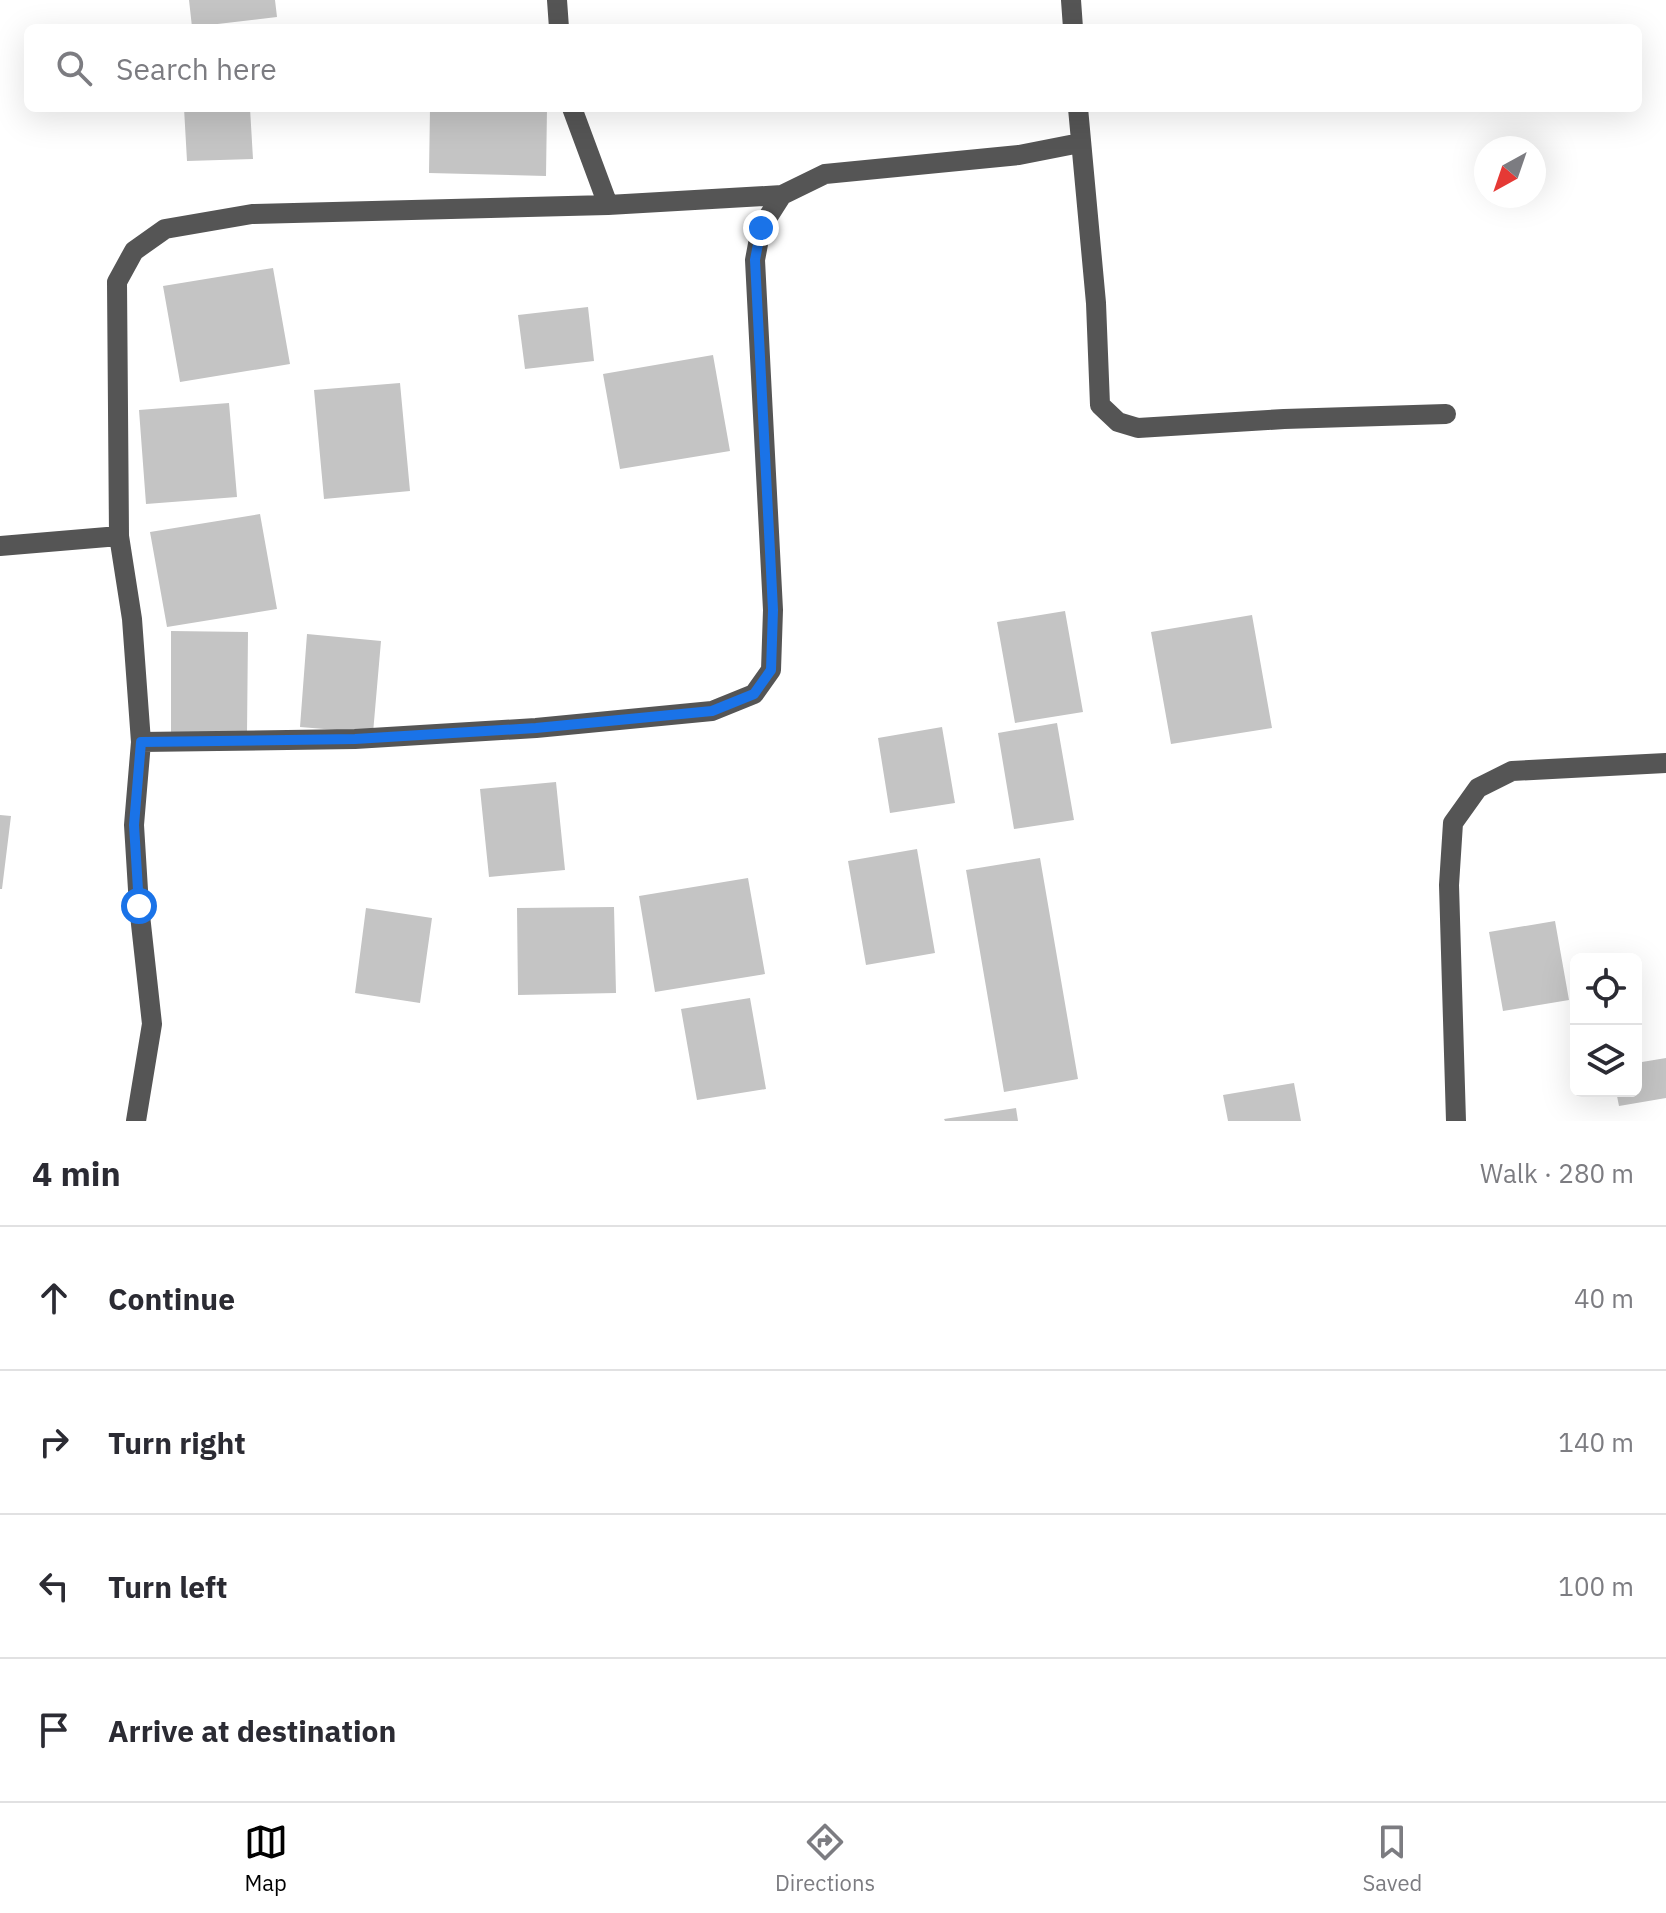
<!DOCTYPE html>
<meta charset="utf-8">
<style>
:root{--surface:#fff;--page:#f2f2f3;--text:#2b2b33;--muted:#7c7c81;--line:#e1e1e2;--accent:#000}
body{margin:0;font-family:"IBM Plex Sans",sans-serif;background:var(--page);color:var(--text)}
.controls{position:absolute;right:24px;bottom:24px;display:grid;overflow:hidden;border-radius:12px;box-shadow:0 8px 32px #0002}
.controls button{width:72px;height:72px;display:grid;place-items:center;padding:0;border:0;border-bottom:2px solid var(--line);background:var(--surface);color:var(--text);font:40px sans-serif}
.compass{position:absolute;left:1474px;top:136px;width:72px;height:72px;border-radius:50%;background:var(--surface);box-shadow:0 8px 32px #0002;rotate:220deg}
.stop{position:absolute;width:24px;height:24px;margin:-18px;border:6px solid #1a73e8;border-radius:50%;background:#fff}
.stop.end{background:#1a73e8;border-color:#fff;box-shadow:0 2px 8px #0008}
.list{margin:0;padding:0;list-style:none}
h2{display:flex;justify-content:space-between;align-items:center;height:104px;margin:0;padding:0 32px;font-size:34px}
h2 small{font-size:26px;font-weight:400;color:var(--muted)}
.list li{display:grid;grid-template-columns:52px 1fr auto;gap:24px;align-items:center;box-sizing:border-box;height:144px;padding:0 32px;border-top:2px solid var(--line)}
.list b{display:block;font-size:30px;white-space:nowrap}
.list em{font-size:26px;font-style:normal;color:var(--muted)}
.icon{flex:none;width:44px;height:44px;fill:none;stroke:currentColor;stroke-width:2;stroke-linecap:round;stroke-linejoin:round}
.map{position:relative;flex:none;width:1666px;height:1121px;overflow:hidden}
.search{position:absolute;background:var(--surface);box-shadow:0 8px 32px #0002;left:24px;right:24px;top:24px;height:88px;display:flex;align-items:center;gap:20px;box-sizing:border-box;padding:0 28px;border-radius:12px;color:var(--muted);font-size:30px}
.sheet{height:680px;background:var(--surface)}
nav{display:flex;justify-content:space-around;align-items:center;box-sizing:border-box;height:112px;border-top:2px solid var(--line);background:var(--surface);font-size:22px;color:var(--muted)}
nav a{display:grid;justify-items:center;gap:4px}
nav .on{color:var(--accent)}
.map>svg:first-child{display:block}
</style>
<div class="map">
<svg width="1666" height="1121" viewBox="0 0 1666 1121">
<rect width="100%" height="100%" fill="#fff"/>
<path fill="#c4c4c4" d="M189,0H275L277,17L192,27Z
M184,108H250L253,159L187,161Z
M430,108H547L546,176L429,173Z
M273,268L290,364L180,382L163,286Z
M588,307L594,361L525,369L518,315Z
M713,355L730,451L620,469L603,374Z
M400,383L410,491L324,499L314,390Z
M229,403L237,497L146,504L139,410Z
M260,514L277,609L167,627L150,532Z
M1065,611L1083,712L1015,723L997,622Z
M1252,615L1272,728L1171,744L1151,632Z
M171,631L248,632L247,733L171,732Z
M307,634L381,641L373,733L300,727Z
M1057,723L1074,820L1014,829L998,733Z
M942,727L955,803L890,813L878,738Z
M556,782L565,870L489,877L480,789Z
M0,815L11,816L2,889H0Z
M917,849L935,953L866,965L848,861Z
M1040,858L1078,1079L1004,1092L966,870Z
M748,878L765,974L655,992L639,896Z
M614,907L616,993L518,995L517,908Z
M366,908L432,918L420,1003L355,993Z
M1555,921L1569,1000L1503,1011L1489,932Z
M750,998L766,1089L697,1100L681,1009Z
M1666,1058V1098L1619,1106L1616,1091H1636V1063Z
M1294,1083L1301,1121H1228L1223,1095Z
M1016,1108L1018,1121H945L944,1119Z"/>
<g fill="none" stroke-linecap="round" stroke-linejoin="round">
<path stroke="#555" stroke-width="20" d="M557,0L559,28
M1071,0L1073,28
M572,108L608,205
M1078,108L1096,303L1100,405L1118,422L1138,428L1284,419L1446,414
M0,546L119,536
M141,742L132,619L119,536L117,282L134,251L165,229L252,214L608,205L782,195
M136,1121L152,1024L139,906L134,825L141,742L355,739L536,728L712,711L754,694L771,670L773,610L755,260L761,228L782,195L825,174L1019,155L1080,143
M1456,1121L1449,885L1453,823L1478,788L1512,771L1666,763"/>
</g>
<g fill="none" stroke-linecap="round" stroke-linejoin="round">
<path stroke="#1a73e8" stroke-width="10" d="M139,906L134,825L141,742L355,739L536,728L712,711L754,694L771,670L773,610L755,260L761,228"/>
</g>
</svg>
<div class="controls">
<button><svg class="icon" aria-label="locate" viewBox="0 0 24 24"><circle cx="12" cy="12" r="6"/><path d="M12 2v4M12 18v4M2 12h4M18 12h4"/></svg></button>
<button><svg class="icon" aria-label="layers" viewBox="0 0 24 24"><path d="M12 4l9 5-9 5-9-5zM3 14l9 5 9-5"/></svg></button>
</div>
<svg class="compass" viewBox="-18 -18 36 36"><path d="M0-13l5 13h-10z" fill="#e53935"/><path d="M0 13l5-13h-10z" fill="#7c7c81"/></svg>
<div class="stop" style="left:139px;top:906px"></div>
<div class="stop end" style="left:761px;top:228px"></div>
<div class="search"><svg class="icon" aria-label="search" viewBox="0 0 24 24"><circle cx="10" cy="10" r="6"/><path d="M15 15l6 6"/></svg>Search here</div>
</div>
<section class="sheet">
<h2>4 min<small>Walk · 280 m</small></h2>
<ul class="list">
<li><svg class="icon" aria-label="ahead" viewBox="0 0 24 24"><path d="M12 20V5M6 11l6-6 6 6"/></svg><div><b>Continue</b></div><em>40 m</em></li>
<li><svg class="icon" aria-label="right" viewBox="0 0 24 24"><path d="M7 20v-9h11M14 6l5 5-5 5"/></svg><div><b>Turn right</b></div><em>140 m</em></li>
<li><svg class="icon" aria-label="left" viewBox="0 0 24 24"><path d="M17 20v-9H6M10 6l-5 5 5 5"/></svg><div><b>Turn left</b></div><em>100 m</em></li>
<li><svg class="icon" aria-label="arrive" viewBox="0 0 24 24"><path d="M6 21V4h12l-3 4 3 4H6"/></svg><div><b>Arrive at destination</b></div></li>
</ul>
</section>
<nav>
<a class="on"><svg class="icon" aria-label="map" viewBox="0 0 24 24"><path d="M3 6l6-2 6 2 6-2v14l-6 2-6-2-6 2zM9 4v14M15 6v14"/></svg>Map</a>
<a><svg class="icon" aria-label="directions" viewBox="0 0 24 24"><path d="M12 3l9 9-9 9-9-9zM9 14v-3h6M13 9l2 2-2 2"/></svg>Directions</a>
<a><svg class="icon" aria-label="saved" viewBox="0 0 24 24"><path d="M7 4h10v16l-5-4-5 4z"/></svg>Saved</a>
</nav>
